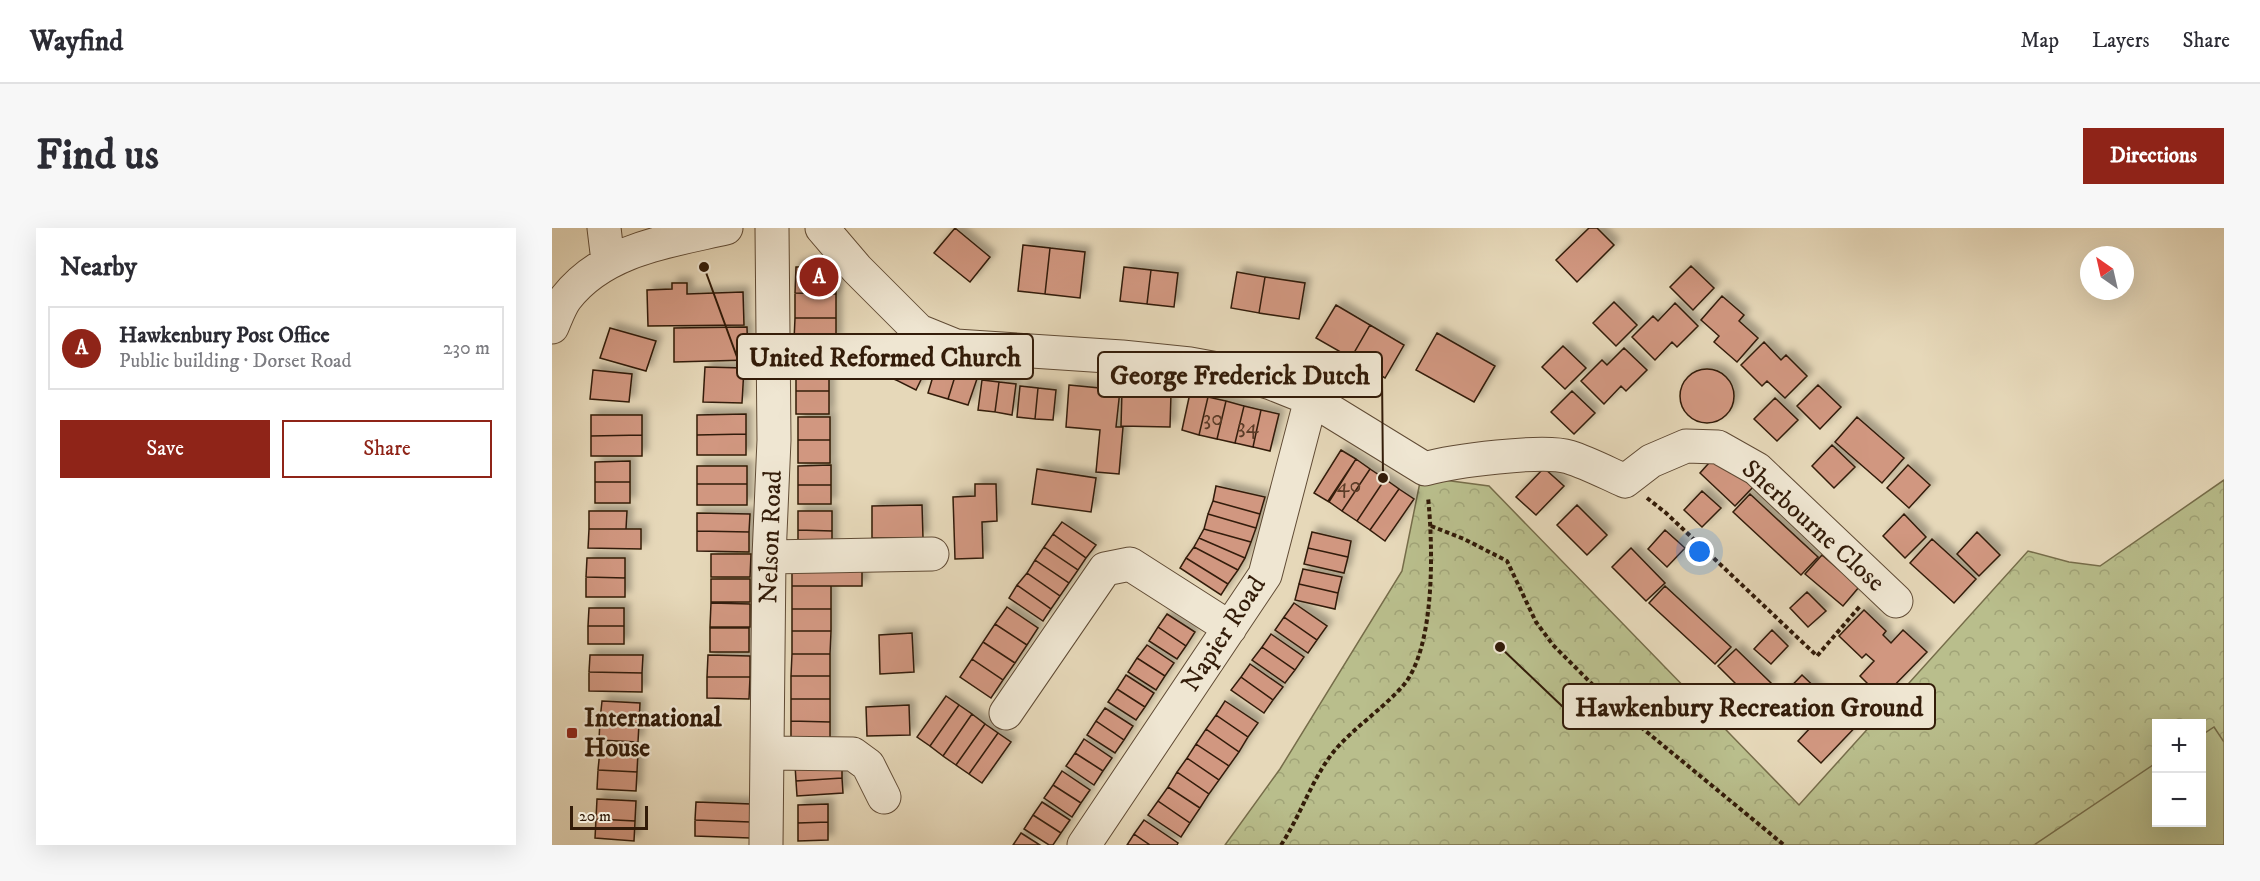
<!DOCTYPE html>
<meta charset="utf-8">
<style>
:root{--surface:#fff;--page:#f7f7f7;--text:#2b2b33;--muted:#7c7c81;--line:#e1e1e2;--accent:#8f2418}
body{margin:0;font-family:"IM FELL DW Pica",serif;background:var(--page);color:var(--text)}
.controls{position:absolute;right:18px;bottom:18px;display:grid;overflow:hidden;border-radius:0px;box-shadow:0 6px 24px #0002}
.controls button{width:54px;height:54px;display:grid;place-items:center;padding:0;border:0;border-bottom:2px solid var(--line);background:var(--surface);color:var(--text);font:30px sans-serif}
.compass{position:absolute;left:1528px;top:18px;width:54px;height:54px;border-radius:50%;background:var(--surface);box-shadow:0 6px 24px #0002;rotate:326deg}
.scale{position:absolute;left:18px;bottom:15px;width:78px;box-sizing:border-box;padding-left:6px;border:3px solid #331c09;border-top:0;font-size:16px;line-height:21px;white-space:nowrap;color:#331c09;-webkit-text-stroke:4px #efe6d2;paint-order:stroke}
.you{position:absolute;left:1148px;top:324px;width:21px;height:21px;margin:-15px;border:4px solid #fff;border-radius:50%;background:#1a73e8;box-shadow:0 0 0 9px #1a73e833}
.badge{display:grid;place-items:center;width:39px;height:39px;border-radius:50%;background:var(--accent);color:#fff;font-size:20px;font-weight:700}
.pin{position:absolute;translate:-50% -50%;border:3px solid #fff;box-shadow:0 2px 6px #0006}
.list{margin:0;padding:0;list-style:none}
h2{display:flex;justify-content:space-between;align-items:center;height:78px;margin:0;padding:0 24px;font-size:26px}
h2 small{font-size:20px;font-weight:400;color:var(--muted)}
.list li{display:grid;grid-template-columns:39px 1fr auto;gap:18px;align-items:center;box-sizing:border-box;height:84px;margin:0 12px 12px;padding:0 12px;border:2px solid var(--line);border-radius:0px}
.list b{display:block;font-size:22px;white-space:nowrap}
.list p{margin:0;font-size:20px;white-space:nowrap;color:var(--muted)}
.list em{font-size:20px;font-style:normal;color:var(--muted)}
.actions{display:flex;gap:12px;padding:18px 24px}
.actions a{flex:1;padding:14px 0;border:2px solid var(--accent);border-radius:0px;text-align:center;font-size:21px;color:var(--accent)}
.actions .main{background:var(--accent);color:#fff}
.map{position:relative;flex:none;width:1672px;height:617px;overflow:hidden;border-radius:0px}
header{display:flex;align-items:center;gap:36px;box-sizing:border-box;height:84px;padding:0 30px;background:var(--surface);border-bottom:2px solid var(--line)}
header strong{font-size:28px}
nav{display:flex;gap:33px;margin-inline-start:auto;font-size:21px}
.intro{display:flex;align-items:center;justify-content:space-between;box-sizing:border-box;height:144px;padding:0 36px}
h1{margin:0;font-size:42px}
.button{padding:15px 27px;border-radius:0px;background:var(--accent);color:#fff;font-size:21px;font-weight:700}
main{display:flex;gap:36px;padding:0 36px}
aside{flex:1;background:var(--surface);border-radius:0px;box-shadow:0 6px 24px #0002}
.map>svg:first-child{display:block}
</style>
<header>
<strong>Wayfind</strong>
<nav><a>Map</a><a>Layers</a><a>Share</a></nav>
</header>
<div class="intro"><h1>Find us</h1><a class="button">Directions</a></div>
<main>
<aside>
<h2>Nearby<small></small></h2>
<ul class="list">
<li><span class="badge">A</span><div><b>Hawkenbury Post Office</b><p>Public building · Dorset Road</p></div><em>230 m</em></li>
</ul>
<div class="actions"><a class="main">Save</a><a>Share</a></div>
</aside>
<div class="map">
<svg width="1672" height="617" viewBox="0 0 1672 617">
<defs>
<pattern id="forest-crowns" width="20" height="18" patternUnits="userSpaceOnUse" patternTransform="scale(1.5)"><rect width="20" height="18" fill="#b9be8c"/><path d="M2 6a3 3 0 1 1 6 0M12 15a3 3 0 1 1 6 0" fill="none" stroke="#a0a377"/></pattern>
<filter id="shadow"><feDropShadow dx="5.5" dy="-5.5" stdDeviation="3" flood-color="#0004"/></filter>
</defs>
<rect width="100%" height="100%" fill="#e6d8b9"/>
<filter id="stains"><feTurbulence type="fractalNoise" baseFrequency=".00333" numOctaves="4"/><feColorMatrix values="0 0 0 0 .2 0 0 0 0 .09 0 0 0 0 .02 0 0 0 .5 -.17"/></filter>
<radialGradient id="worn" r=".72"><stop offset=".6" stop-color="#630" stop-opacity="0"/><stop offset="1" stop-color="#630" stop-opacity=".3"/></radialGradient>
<path fill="url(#forest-crowns)" stroke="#766d4a" stroke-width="1.5" fill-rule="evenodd" d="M869,249L937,258L1247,577L1476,323L1517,334L1548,338L1672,252V617H673L728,541L850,343ZM1604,496H1650V594H1604Z"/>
<path fill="#b9be8c" stroke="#766d4a" stroke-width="1.5" d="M1662,499L1672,514V617H1482L1604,535V594H1650V507Z"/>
<path fill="#d19780" stroke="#331c09" stroke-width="1.5" filter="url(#shadow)" d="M403,0L438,29L418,54L382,25Z
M1037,0H1045L1062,17L1025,54L1004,32Z
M471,17L498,20L493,66L466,63Z
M498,20L533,24L528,70L493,66Z
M1139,38L1162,60L1141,82L1118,59Z
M244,39H284V66L243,65Z
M572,39L599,42L595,76L568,73Z
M599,42L626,45L622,79L595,76Z
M685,44L713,49L707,85L679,80Z
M713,49L753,55L747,91L707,85Z
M120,55H135V66L191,64L192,97L96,98L95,62L120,61Z
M243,65L284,66V90H243Z
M1170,68L1192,87L1187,93L1206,110L1185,134L1162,114L1167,108L1149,92Z
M1062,74L1085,97L1064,118L1041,95Z
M1123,75L1146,98L1125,119L1120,114L1103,132L1080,109L1101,88L1106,93Z
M784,77L818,97L799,130L764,110Z
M243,90H284V113H242Z
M818,97L852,117L833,150L799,130Z
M195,99L196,132L122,134V100Z
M58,100L104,113L94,143L48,130Z
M885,105L943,138L922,174L864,142Z
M338,112L358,121L344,152L323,143Z
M1212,114L1229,132L1234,127L1255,148L1233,170L1215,153L1210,158L1189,137Z
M1011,118L1034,140L1013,161L990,139Z
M1072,120L1095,142L1074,163L1069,158L1052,176L1029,153L1050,132L1055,137Z
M358,121L379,131L364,162L344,152Z
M385,135L405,142L396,171L376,165Z
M153,139L192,140L190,175L151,174Z
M244,140H277V163H244Z
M1128 168a27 27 0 1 1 54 0a27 27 0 1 1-54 0Z
M41,142L80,146L77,174L38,171Z
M405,142L426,148L416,177L396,171Z
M430,152L447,154L443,184L426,182Z
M447,154L464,156L460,187L443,184Z
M517,157L568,162L564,199H571L567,246L544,244L548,202L514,199Z
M1266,157L1289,179L1268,201L1245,178Z
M468,158L486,160L483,191L465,189Z
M486,160L504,162L501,192L483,191Z
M244,163H277V186H244Z
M570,163L619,165L618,199L569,198Z
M1020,163L1043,185L1022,206L999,184Z
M638,165L656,169L647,207L630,202Z
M656,169L674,173L665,211L647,207Z
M1223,170L1246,192L1225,213L1202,191Z
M674,173L692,178L683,215L665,211Z
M692,178L709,182L701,219L683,215Z
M709,182L727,186L718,223L701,219Z
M194,186V206L145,207V187Z
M39,187H90V207L39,208Z
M246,189H278V212H246Z
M1305,189L1352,230L1330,255L1283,214Z
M194,206V227H145V207Z
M90,207V228H39V208Z
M246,212H278V235H246Z
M1280,217L1303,239L1282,260L1260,238Z
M789,222L804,231L777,274L762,265Z
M1165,226L1201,259L1183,278L1148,245Z
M804,231L818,241L790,283L776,273Z
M78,233V254H43V234Z
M279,237V257H246V238Z
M1356,237L1378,257L1357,280L1335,260Z
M145,238H195V256H145Z
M992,240L1012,258L984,287L964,269Z
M485,241L544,250L539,284L480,276Z
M818,241L833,251L805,293L790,283Z
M833,251L847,261L818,302L805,293Z
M43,254H78V275H43Z
M145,256H195V277H145Z
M423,256H444L445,293L430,294L431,330L403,331L401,269L423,268Z
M246,257H279V276H246Z
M664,258L713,269L708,286L661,273Z
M847,261L862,271L833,313L818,302Z
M1150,263L1169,280L1150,299L1132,282Z
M1198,266L1266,329L1249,347L1181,284Z
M661,273L708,286L704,300L656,286Z
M370,277L371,310H320V278Z
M1025,277L1055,307L1035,327L1005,297Z
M37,283H75L74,301H37Z
M246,283H280V303L246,302Z
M145,285L198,286L197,304L145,303Z
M656,286L704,300L699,314L652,301Z
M1352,286L1374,309L1353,330L1331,308Z
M510,294L544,317L534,330L501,306Z
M37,301H89V321L36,320Z
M652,301L699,314L693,330L647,310Z
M246,302L280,303V322H246Z
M1113,302L1133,320L1115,339L1096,321Z
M145,303L197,304V324L145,323Z
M760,304L799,313L796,329L756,320Z
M1425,304L1448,327L1427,348L1405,326Z
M501,306L534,330L526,342L492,319Z
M647,310L693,330L686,342L642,319Z
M1380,311L1424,351L1402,375L1358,335Z
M492,319L526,342L517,355L483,332Z
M642,319L686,342L676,356L634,330Z
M756,320L796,329L792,345L752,336Z
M1079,320L1113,355L1094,373L1060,339Z
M159,326H199L198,349H159Z
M1270,327L1307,359L1291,378L1253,346Z
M35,330H73V350L34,349Z
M634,330L676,356L669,367L628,340Z
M483,332L517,355L508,368L475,345Z
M310,335V358H240V336Z
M751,341L790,349L786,365L747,356Z
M475,345L508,368L499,381L465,357Z
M34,349L73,350V369H34Z
M159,351H198V374H159Z
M747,356L786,365L783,381L743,372Z
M465,357L499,381L491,393L457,370Z
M240,358H279V381H240Z
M1113,358L1179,419L1163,436L1097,375Z
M1255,364L1274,383L1256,399L1238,380Z
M159,375L198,376V399H158Z
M742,375L775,398L765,412L732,389Z
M455,379L486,400L475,417L443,396Z
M37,380H72V398H36Z
M240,381H279V403H240Z
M1312,382L1334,403L1331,407L1339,415L1351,402L1375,424L1330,470L1308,448L1322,433L1314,426L1310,430L1287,408Z
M615,386L643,404L634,418L606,399Z
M732,389L765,412L756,425L723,402Z
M443,396L475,417L463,435L431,414Z
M36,398H72V416H36Z
M606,399L634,418L625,431L597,413Z
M158,400H197V424H158Z
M1220,402L1236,418L1219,436L1202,421Z
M240,403H279L278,426H240Z
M360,405L362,444L328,446L327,407Z
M719,406L752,429L743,442L710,419Z
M431,414L463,435L451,452L420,431Z
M595,417L622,435L613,448L585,430Z
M710,419L743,442L733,455L700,432Z
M1184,421L1219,455L1201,473L1166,438Z
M240,426H278V448H239Z
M38,427H91L90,445L37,444Z
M156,427L198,428V449H155Z
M585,430L613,448L604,462L576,444Z
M420,431L451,452L439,470L408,449Z
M698,436L731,459L721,472L689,449Z
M37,444L90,445V464L37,463Z
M574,447L602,465L593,479L565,461Z
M1250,447L1272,468L1269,472L1277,480L1290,467L1313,489L1269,535L1246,513L1260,498L1252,490L1248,495L1225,473Z
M239,448H278V471H239Z
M155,449H198L197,471L155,470Z
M689,449L721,472L712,485L679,462Z
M565,461L593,479L584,492L556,474Z
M394,468L407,477L378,518L365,509Z
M239,471H278V494L239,493Z
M50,473L88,475L87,495L48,492Z
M673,473L706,495L696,509L664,487Z
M357,477L358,507L315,508L314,479Z
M407,477L420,486L391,528L378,518Z
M553,480L581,498L572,512L544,493Z
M420,486L433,496L404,537L391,528Z
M664,487L696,509L687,524L654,501Z
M48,492L87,495L86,514L47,512Z
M239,493L278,494V516H239Z
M544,493L572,512L563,525L535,507Z
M433,496L446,505L417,546L404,537Z
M654,501L687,524L677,538L644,516Z
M446,505L459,514L430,555L417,546Z
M532,511L560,530L551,543L523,525Z
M644,516L677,538L667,552L635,530Z
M48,522L86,524L85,544L46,542Z
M523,525L551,543L542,557L514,538Z
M635,530L667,552L657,566L625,544Z
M290,535V550L244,553L243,537Z
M46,542L85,544L84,563L45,561Z
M510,543L538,562L529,575L501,557Z
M625,544L657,566L648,580L616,559Z
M290,550L291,565L245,568L244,553Z
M501,557L529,575L520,589L492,570Z
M616,559L648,580L638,595L606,573Z
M45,571L84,573L83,593L44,591Z
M606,573L638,595L629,609L596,587Z
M144,574L199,576L198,594L143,592Z
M490,574L518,592L509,605L481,587Z
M276,576V594L246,595V577Z
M481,587L509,605L501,617H497L472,601Z
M44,591L83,593L82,613L43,610Z
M143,592L198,594V610L143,608Z
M592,592L626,615L625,617H598L582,606Z
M276,594V612L246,613V595Z
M469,605L488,617H461Z
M582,606L598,617H575Z"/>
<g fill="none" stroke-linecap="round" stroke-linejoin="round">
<defs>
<path id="minor" d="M52,0L56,33
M270,0L305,41L367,103L404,118L570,129L638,136L682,144L719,155L759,171L873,241C900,233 992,221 1017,229C1036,235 1055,245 1073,253L1099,233L1134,218L1166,219L1205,241L1344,373
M0,99C4,90 8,78 14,70C52,21 117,13 174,0
M217,329L380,326
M454,485L553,341L578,336L678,400
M215,525L301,526L316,537L332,569
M214,617L217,329L222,212L220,0
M532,617L713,347L759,171"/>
</defs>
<use href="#minor" stroke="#604b35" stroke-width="35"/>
<path stroke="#331c09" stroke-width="4" stroke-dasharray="4.5 3" stroke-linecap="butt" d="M1095,270L1114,285L1265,428L1309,377
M879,298L912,311L955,333L984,394L1001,417L1056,472L1232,617
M729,617C749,587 760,550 783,522C803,499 829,482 850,459C884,421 881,317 876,269"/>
<use href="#minor" stroke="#efe6d2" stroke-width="33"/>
</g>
<rect fill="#8f2418" stroke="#efe6d2" stroke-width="2" x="14" y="499" width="12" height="12" rx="3"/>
<g text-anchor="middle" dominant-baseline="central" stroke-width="4.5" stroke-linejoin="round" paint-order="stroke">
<g font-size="22" fill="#5a3b27">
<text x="661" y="190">30</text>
<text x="696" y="198">34</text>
<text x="797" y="257">40</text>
</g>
<g font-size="26" fill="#331c09" stroke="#efe6d2">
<text transform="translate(1261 298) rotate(42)">Sherbourne Close</text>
<text transform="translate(219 309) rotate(-88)">Nelson Road</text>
<text transform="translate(672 406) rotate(-57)">Napier Road</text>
</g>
<g font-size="26" font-weight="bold" fill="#331c09" stroke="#efe6d2" text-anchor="start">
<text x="32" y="490">International<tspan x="32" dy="30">House</tspan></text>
</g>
</g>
<path fill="none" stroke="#331c09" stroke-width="2" d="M152 39L185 129M831 250L830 147M948 419L1011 479"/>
<g fill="#331c09" stroke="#efe6d2" stroke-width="2">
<circle cx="152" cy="39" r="6"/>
<circle cx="831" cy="250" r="6"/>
<circle cx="948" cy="419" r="6"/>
</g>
<g fill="#efe6d2" stroke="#331c09" stroke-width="2">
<rect x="185" y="106" width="296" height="45" rx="6"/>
<rect x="546" y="124" width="284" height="45" rx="6"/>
<rect x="1011" y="456" width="372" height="45" rx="6"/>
</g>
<g font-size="27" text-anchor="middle" font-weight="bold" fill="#331c09">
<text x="333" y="138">United Reformed Church</text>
<text x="688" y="156">George Frederick Dutch</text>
<text x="1197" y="488">Hawkenbury Recreation Ground</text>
</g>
<rect width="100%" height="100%" filter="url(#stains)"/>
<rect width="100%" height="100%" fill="url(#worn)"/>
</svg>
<div class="controls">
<button>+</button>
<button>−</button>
</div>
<svg class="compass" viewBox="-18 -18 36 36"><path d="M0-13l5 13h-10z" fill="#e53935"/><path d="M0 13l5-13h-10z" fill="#7c7c81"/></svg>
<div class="scale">20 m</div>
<div class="you"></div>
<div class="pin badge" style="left:267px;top:49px">A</div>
</div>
</main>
